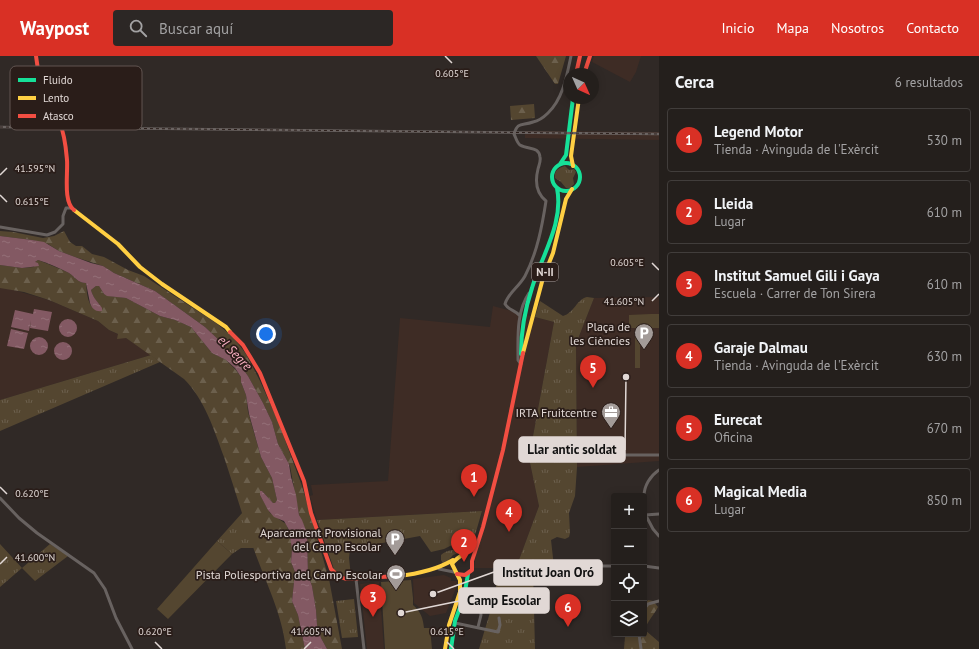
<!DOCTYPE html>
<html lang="es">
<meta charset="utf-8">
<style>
:root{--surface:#241f1c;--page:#2c2725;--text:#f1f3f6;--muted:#a3a2a3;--line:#413d3b;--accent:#d93025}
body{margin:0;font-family:"PT Sans",sans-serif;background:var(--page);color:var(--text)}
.controls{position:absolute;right:12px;bottom:12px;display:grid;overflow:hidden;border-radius:4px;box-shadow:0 2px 10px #0003}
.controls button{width:36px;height:36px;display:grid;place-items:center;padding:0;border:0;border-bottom:1px solid var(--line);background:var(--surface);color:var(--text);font:20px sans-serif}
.compass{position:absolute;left:563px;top:12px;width:36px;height:36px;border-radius:50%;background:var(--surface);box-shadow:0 2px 10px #0003;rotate:135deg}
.you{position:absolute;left:266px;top:278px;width:14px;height:14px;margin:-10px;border:3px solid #fff;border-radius:50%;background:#1a73e8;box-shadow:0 0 0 6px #1a73e833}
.badge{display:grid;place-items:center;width:26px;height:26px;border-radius:50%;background:var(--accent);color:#fff;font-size:13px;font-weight:700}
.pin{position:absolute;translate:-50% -33px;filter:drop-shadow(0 1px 2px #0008)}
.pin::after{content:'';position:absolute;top:21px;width:14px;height:12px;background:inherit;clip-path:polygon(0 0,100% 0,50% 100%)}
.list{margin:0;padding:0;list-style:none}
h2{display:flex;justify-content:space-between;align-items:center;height:52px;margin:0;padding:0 16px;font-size:17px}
h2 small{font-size:13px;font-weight:400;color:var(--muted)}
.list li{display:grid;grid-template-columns:26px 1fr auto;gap:12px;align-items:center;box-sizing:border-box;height:64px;margin:0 8px 8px;padding:0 8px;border:1px solid var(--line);border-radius:4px}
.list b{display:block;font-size:15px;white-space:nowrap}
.list p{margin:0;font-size:13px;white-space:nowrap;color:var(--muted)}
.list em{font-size:13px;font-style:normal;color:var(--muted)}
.icon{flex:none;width:22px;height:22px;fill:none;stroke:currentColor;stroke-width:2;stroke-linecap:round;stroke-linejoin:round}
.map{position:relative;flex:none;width:659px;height:593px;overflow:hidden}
header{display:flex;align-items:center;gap:24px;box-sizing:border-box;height:56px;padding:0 20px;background:var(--accent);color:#fff}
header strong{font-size:19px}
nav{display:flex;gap:22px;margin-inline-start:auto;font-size:14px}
.search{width:280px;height:36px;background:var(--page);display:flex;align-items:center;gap:10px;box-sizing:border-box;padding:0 14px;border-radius:4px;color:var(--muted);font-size:15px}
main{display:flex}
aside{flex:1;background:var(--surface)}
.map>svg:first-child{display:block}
</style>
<header>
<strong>Waypost</strong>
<div class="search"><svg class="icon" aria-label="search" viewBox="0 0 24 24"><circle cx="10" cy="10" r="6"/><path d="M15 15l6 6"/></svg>Buscar aquí</div>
<nav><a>Inicio</a><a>Mapa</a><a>Nosotros</a><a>Contacto</a></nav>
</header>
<main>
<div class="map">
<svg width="659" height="593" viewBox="0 0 659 593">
<defs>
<pattern id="grass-tufts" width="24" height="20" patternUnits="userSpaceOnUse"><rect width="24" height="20" fill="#544630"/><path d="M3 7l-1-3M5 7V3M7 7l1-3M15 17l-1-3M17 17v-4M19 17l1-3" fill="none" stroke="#6c604d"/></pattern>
<pattern id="forest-firs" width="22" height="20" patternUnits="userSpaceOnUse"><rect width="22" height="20" fill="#544630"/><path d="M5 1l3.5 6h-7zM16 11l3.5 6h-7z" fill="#6c604d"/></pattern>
<pattern id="water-ripples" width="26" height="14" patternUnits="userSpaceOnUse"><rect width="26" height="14" fill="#835963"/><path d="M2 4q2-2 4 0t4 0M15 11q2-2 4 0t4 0" fill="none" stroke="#947078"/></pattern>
</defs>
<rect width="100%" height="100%" fill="#302926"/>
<path fill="#3e2c25" d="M594,0H641L636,16L630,26L592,6Z
M525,75L659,76V84L525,82Z
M3,231L49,244L98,265L109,274L126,282L151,299L0,344V232Z
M659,241V405L577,411L576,288L594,242Z
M493,250L554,266L529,402L539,450L516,512H474L482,455L317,464L310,440L313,439L311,429L388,425L400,262L490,271Z
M444,519L451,522V525H457L456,532L446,557L430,560L414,547L413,523Z
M379,526L384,593H367L360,528Z"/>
<path fill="url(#grass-tufts)" d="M565,110L569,114L574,113L576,116L573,122L574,128L570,132H566L561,126L555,122C554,115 558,112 565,110Z
M587,241L594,242L576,288L577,411L575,440L569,457L570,477L569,481L565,483L557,481L551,484L554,511L533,514L535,593H479L495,540L498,512H516L539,450L529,402L554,266L535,261L540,245L563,260C574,257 577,243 587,241Z
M151,299L160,306L0,375V344Z
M482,455L473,486L464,495L453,499L446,507L443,508L441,504V499C453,488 466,501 472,482L468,481L444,493L431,496L420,480L350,493L349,502L351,521C345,521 340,519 335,516L317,464Z
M243,456L254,492H241L232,498L217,485Z
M0,488L22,512L50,488L68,500L35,525L22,512L0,531Z
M354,543L358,581L342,582L336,545Z"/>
<path fill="url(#forest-firs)" d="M536,0H566L558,28H555Z
M534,48L535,62L511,64L510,50Z
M0,175L13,176L43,182L54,180L64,175L70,186L76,190H82L92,198L104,201L128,214L144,220L216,267L233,281L246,298L260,325L278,365L302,430L329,523L342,593H327L321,582L317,569L316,554L312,530L308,519L307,477L299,459L290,410L278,388L272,366L263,347L248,320L235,302L226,295L221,286L205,271L155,235L114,217L103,210L75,201L59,195L48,188L32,184L0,180Z
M38,204C48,208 59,212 69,217C75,221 78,227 86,227C87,237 87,252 99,255L100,249C96,245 93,241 91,234L96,230H99L104,238L110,240L126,242L160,260L175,264L191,271L212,297L226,304L235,313L241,321V326L246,339L248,356L261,401L272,422L277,444L275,447H273L262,435L260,439L270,457L286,468L290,478L292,493L291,506L295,516L292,545L298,559L305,593H286C282,557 265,525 253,491C243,461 234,431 224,401C214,374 205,344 184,323L126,282L117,283L118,278L109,274L98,265L49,244L24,236L0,232V209L22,212L34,211L35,206Z
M648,544L653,545L658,551C654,559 647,565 645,574L659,586V593H624L625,581L627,578H644V549Z"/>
<path fill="#544630" d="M651,258H659V272H629V259Z
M635,276H640V312H635Z
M217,485L232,498L168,563L157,553Z
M411,524L413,542V549C421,556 423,562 424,572H430L432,593H385L381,526Z"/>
<path fill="url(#water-ripples)" d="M0,180L32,184L44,186L59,195L91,207L103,210L114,217L155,235L205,271L221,286L226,295L235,302L248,320L263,347L272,366L278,388L289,408L291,421L296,439L299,459L302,464L307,477L308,519L312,530L316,554L317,569L321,582L327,593H305L298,559L292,545L295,516L291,506L292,493L289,474L284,465L274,461L268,454L260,439V435H262L273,447H275L277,444L272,422L261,401L249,358L246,339L241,326V321L235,312L226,304L212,297L191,271L175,264L160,260L126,242L107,240L104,238L99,230H96L91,234C93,242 98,246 102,252V255C96,256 92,253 90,247L86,227C78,227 75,221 69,217C59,212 48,207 38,204L35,206L38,207L39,210L22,212L0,209Z
M34,253L52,256L48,275L30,272L31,264L29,275L11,271L15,254L33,258Z
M59 272a9 9 0 1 1 18 0a9 9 0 1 1-18 0Z
M11,273L28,277L24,293L7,290Z
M30 290a9 9 0 1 1 18 0a9 9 0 1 1-18 0Z
M54 295a9 9 0 1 1 18 0a9 9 0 1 1-18 0Z"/>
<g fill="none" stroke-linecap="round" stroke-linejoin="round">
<path stroke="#686260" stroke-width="3" d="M0,171L47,179L55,176L63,168V160L66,152H71
M520,260C516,254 509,255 505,248C508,237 519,231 525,220C537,197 542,171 546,145C536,137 535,125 538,113C539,109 541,105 540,101C539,90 528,94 520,89C517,87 516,82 514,78C518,65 522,70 533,66C538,65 544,61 548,57C563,43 567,19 571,0
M521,308L518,304C518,282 516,256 529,237
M588,399H659
M644,440C644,430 650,420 659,414
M0,442L19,462L37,477L94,517L105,533L116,562L132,593
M644,456L653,473L659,480
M645,459L659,458
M557,510H614
M644,510L659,512
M439,513L454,516
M356,523L364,593
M644,553L648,548L659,545
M455,567L498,576L500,569L499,562
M478,571L481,559L480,546
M639,578L641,593"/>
<path stroke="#16e098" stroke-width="4" d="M552 121a14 14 0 1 1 28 0a14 14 0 1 1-28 0Z
M560,108L566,99L573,42
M521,298C521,276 525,253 532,232C542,199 564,167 557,132
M451,593L455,565L464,541L468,518"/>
<path stroke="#ffcf43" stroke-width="4" d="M573,110L571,100L579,42
M74,154L118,188L140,211L162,228L226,271L230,276
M523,297L543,222L553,197L566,143L572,133
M398,520C417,518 436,514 453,504
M445,593L449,569L460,536V524L452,508C458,499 468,497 476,490"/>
<path stroke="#f24e42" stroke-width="4" d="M36,0C38,15 40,30 45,45C48,53 56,60 60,68C65,79 66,93 67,104C68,118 63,146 74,154
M576,18L580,0
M584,18L590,0
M230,276L243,289L260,317L304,425L311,457L331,513L338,520L346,523L398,520
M457,518L465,519L472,514V505L483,471L503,394L523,297"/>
<defs>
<path id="rail" d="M0,71L659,78"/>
</defs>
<use href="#rail" stroke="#6b6462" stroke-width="2.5"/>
<use href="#rail" stroke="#2a1d19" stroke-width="1" stroke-dasharray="3" stroke-linecap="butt"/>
</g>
<path fill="none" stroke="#e1d8d5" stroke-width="1.5" d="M445,0L452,7M0,119L7,112M0,139L7,146M652,207L659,214M652,245L659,238M0,431L7,438M0,508L7,501M155,586L162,593M447,586L454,593M304,593L311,586"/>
<defs>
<symbol id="parking-pin" viewBox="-11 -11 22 30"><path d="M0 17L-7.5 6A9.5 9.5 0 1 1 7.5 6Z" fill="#a39b98" stroke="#2a1d19"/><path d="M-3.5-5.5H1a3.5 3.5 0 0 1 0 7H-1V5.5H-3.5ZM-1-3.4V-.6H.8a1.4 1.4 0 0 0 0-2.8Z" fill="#fff"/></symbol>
<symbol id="office-pin" viewBox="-11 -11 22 30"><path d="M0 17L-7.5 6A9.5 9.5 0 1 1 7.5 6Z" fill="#a39b98" stroke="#2a1d19"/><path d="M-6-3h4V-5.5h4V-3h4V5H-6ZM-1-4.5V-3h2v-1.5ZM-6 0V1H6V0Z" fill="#fff"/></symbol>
<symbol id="stadium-pin" viewBox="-11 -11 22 30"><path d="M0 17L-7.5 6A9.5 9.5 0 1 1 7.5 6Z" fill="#a39b98" stroke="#2a1d19"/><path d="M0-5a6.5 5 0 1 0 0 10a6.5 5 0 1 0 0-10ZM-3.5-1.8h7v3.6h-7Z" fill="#fff"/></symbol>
</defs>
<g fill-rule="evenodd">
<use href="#parking-pin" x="633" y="266" width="22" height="30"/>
<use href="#office-pin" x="600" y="345" width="22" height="30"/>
<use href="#parking-pin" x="384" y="472" width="22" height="30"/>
<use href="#stadium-pin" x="385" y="507" width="22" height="30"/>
</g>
<g text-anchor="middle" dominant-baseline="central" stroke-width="3.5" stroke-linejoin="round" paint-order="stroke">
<rect fill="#2a1d19" stroke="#aaa09d" stroke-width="1" x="532" y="207" width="26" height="18" rx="3"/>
<g font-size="11" font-weight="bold" fill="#e1d8d5">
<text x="545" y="216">N-II</text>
</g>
<g font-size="12" fill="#e1d8d5" stroke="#2a1d19" text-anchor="end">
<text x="630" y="270">Plaça de<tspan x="630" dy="14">les Ciències</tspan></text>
<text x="597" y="356">IRTA Fruitcentre</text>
<text x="381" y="476">Aparcament Provisional<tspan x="381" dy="14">del Camp Escolar</tspan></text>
<text x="382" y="518">Pista Poliesportiva del Camp Escolar</text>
</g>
<g font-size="13" font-style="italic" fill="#fcb1c3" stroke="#2a1d19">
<text transform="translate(235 297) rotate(46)">el Segre</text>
</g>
</g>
<rect x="10" y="10" width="132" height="64" rx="6" fill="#2a1d19" stroke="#615551" stroke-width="1"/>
<rect x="18" y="22" width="18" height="4" fill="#16e098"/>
<rect x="18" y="40" width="18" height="4" fill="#ffcf43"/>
<rect x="18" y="58" width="18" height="4" fill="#f24e42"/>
<g font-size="11" fill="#e1d8d5">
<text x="43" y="28">Fluido</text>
<text x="43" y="46">Lento</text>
<text x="43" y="64">Atasco</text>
</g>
<g font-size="10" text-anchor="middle" fill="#e1d8d5" stroke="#2a1d19" stroke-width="3.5" stroke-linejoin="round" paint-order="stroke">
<text x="452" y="21">0.605°E</text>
<text x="35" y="116">41.595°N</text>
<text x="32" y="149">0.615°E</text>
<text x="627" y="210">0.605°E</text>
<text x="624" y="249">41.605°N</text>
<text x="32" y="441">0.620°E</text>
<text x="35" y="505">41.600°N</text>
<text x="311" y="579">41.605°N</text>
<text x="155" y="579">0.620°E</text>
<text x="447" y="579">0.615°E</text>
</g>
<path fill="none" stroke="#e1d8d5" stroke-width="1.5" d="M626 321L625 394M433 538L494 516M401 557L459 545"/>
<g fill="#e1d8d5" stroke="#2a1d19" stroke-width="1.5">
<circle cx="626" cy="321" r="4"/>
<circle cx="433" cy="538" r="4"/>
<circle cx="401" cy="557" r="4"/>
</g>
<g fill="#e1d8d5" stroke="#e1d8d5" stroke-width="1.5">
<rect x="519" y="381" width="106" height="25" rx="4"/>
<rect x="494" y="504" width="108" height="25" rx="4"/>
<rect x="459" y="532" width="90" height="25" rx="4"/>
</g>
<g font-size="13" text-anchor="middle" font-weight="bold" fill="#111">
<text x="572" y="398">Llar antic soldat</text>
<text x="548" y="521">Institut Joan Oró</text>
<text x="504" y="549">Camp Escolar</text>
</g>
</svg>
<div class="controls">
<button>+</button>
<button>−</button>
<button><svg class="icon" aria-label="locate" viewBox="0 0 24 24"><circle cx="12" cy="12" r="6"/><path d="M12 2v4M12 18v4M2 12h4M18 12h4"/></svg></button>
<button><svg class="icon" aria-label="layers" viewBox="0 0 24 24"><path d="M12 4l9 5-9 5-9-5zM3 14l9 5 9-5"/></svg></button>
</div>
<svg class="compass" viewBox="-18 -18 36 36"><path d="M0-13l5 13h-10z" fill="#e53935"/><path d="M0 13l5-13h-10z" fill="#a3a2a3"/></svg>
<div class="you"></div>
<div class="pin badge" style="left:474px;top:441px">1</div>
<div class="pin badge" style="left:464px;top:506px">2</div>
<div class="pin badge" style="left:373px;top:561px">3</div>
<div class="pin badge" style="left:509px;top:476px">4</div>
<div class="pin badge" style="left:593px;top:332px">5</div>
<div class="pin badge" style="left:568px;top:571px">6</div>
</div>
<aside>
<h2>Cerca<small>6 resultados</small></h2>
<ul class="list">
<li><span class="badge">1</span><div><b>Legend Motor</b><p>Tienda · Avinguda de l'Exèrcit</p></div><em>530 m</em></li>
<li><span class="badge">2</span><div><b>Lleida</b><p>Lugar</p></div><em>610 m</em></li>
<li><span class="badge">3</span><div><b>Institut Samuel Gili i Gaya</b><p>Escuela · Carrer de Ton Sirera</p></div><em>610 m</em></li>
<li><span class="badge">4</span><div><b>Garaje Dalmau</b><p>Tienda · Avinguda de l'Exèrcit</p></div><em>630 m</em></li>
<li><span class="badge">5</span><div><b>Eurecat</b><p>Oficina</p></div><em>670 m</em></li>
<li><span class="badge">6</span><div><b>Magical Media</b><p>Lugar</p></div><em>850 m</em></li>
</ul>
</aside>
</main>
